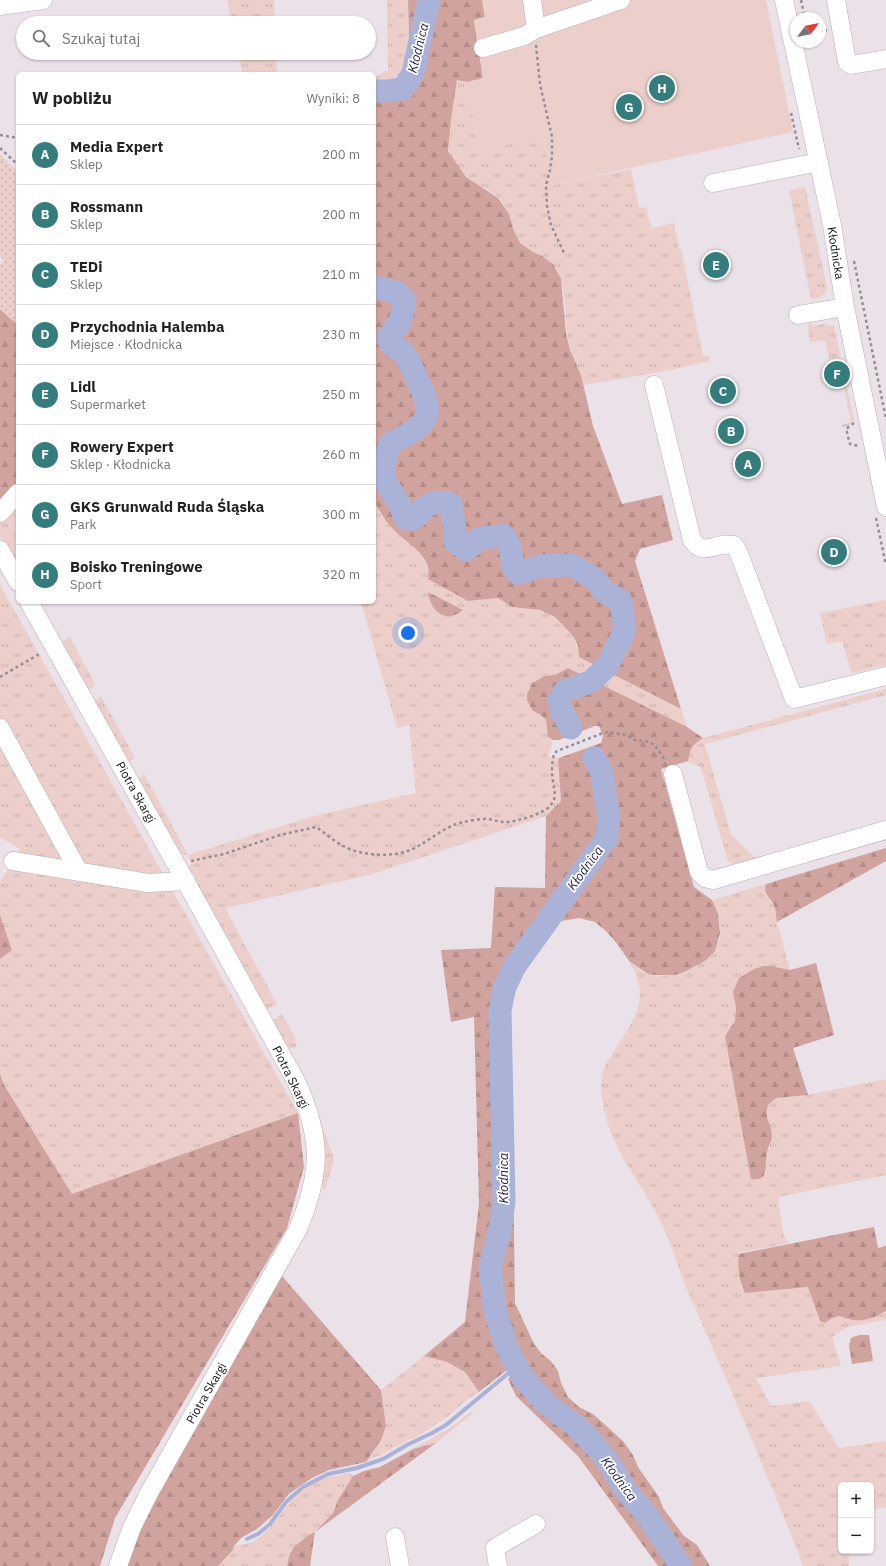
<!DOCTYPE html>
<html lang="pl">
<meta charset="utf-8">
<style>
:root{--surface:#fff;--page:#f2f2f2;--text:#222;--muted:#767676;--line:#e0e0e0;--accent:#347d7c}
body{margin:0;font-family:"IBM Plex Sans",sans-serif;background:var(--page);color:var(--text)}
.controls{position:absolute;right:12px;bottom:12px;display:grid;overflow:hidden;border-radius:6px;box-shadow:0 1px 3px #0004}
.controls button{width:36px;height:36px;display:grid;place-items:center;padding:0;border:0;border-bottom:1px solid var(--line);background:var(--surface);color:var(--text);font:20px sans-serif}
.compass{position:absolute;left:790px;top:12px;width:36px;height:36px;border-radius:50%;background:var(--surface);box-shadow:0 1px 3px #0004;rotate:58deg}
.you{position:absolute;left:408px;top:633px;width:14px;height:14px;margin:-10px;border:3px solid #fff;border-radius:50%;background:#1a73e8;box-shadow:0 0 0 6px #1a73e833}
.badge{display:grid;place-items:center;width:26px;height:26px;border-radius:50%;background:var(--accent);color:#fff;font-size:13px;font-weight:700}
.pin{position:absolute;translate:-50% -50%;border:2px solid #fff;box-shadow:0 1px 4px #0006}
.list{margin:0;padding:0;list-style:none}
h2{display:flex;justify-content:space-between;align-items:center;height:52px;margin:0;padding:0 16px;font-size:17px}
h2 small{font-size:13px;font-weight:400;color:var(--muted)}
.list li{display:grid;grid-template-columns:26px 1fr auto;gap:12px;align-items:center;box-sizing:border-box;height:60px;padding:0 16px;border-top:1px solid var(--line)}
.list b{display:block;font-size:15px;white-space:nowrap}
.list p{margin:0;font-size:13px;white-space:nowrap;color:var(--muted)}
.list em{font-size:13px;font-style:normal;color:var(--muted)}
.icon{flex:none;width:22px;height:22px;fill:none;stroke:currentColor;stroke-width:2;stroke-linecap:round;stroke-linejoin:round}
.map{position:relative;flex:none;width:886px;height:1566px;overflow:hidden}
.search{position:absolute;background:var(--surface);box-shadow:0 1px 3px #0004;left:16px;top:16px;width:360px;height:44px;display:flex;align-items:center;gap:10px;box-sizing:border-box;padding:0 14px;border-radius:22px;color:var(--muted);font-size:15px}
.panel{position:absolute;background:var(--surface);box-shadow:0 1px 3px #0004;left:16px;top:72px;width:360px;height:532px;border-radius:6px}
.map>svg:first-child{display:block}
</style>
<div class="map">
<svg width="886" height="1566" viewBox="0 0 886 1566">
<defs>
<pattern id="grass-tufts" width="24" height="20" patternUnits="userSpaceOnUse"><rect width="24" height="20" fill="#eccfcb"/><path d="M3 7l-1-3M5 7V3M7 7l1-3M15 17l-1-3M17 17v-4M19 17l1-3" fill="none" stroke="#cab1ad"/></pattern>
<pattern id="forest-firs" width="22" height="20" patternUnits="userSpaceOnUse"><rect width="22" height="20" fill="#d1a39e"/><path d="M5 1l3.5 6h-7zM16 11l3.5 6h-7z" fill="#b38b87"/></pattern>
<pattern id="garden-dots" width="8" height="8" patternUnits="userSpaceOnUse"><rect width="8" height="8" fill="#eccfcb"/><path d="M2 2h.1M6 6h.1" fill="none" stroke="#cab1ad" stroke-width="1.8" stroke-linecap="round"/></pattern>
</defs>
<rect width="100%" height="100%" fill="#ebe1e9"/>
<path fill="url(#grass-tufts)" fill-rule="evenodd" d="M227,0H274L275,23H232Z
M387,0H408L410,69L399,82L374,85V78L388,70Z
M238,53H276L277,74H242Z
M457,79L468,82L478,150L543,138L554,185L631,169L639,208L646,207L651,228L674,223L679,249H681L703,356H709L710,361L671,370L584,385C581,372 573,361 570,348C563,322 569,288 554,266C546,254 527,254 519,242C510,229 510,211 499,198C490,189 475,186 466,176C461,171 451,158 449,151C445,143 455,91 457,79Z
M805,187L827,287C826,295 819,299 811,299L789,190Z
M810,322L812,326L824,324L834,326L854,420L849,426L842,427V425L851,422L838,358L829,359L825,340L810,342L808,327Z
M374,501L382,516L394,531L423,554L430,572L477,601L484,598H498L512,607L531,608L547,612L555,617L573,636L578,645L580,657L681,709L687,727L568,668C564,670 560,673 556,674C544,677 536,677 528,689L537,714C550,718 546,729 550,739L553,740L550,752L547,756L559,758C557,766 560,791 561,801L546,816L373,874L225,908L277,1004L268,1009H264L187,871L188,867L192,863L188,855L178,854L137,780L144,774L188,855L314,816L416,793L409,725L397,728L361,602H374ZM428,592L462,610L446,616C433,610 431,606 428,592Z
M18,505V533L15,534L18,540V568L0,536V519Z
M0,585L298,1113L72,1195L4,1085L0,1074V959L12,949L0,915V882L20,849L0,837Z
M886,600V665L853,673L851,672L842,641L827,644L820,613Z
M70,637L95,684L94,687L89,690L85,687L63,645V641Z
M886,689V695L705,744L731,835L756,858L734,864L728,861L701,767L686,761L692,745L703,738Z
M101,696L135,758L128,762L95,705V701Z
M766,884L765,887L768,897L775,907L777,922L790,970L777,967L733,992C736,1013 740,1018 725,1036L766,1158L767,1152L770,1146V1127L767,1119L766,1112L768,1105L776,1098L808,1095L886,1079V1175L778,1197L783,1234L789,1243L739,1253L741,1286L745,1293L808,1287L820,1321L825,1323L832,1318L841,1316L849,1320L881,1314L886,1311V1320L847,1327L832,1337L841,1366L756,1378L771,1406L809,1401L839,1448L886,1441V1507L871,1510V1485H841V1551H849V1566H803C792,1535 779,1505 766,1474C740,1410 713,1348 685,1285C679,1270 674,1253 668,1238C663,1226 657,1214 650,1202C635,1175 613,1148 606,1117C602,1103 599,1087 603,1072C605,1065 610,1057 614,1051C635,1017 652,1000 629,961C635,965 642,972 649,974C674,982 717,962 720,935C721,923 716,911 712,900Z
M282,1014L294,1036L297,1047L287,1049L272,1021Z
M324,1130L334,1159L325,1190L320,1185L321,1131Z
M424,1356L447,1362L465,1372L479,1392L468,1399L447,1417L423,1433L366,1462L381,1440L386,1426L381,1390Z
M469,1413H473L436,1443L413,1449L448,1429Z
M349,1473L353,1476L338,1500L333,1513L315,1532L307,1536L294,1547L289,1556L287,1566H218L233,1550L234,1546C239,1545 245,1544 249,1543C268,1537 283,1508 297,1495C302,1490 321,1478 328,1477C336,1476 342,1475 349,1473Z"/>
<path fill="url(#forest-firs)" d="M408,0H482L485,17L474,20L483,78L468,82L457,80L451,119L448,151L466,177L498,198L509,214L513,229L520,243L533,252L542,256L553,264L561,279L566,333L570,350L581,375L593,426L622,504L662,495L673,540L640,549L635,561L681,709L579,657L578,645L573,636L555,617L540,610L512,607L498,598L468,601L428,579C433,556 410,546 395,531C386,523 380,512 374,501V85L399,82L410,69Z
M0,309L18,325V483L0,507Z
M428,592L463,610C445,625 430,610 428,592Z
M568,668L687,727L703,738C691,746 691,747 688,761L661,769L694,887L712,900L718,914L720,933L715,951L705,961L684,972L675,975H655L648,974L629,961L618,945L607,932L595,922L579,918L561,921L550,932L527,960L518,982L511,1009L515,1303L534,1344L542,1354L551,1361L558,1371L561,1383L568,1397L579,1407L593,1414L623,1441L633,1455L638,1467L659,1497L663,1508L684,1536L697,1545L710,1566H658L578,1456L516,1396L508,1379L520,1366L519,1361L516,1358L507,1370L479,1392L465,1372L447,1362L424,1356L465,1322L479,1204L474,1017L451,1022L441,950L491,948L495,887L545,888L546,816L561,801L558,761L559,758L601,743L603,736L599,726H595L559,740H553L548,737L546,720L542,716L532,710L527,700V694L532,683L543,677L557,674Z
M886,848V861L777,922C776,917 776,912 775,908C773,899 762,895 766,884Z
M0,915L12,950L0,959Z
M816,963L834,1035L793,1048L808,1095L776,1098L768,1105C764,1120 771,1122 772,1135C772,1142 768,1146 767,1153C764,1164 770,1182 751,1179L725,1036L735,1021L736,1008L733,992L739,978L754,969L763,966H771L790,970Z
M0,1074L4,1085L72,1194L298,1113L304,1167L287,1228L115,1518L100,1566H0Z
M874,1227L878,1248L886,1246V1311C871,1320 857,1324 840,1316L832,1318L825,1323L820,1321L808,1287L745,1293C739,1281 737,1266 739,1254Z
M282,1276L381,1390L386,1426L381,1440L366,1462L329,1470L312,1478L300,1486L289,1494L272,1516L265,1522L257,1529L241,1538L234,1546L233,1550L218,1566H125L155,1493Z
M859,1335H869L873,1361L852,1364L849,1346L851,1338Z
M436,1443L315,1532L310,1566H287L289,1556L294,1547L307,1536L315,1532L333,1513L338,1500L353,1476L364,1471L380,1467L413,1449Z"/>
<path fill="#eccfcb" d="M482,0H766L793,132L553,185L543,138L478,150L468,82L483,78L474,20L485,17Z"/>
<path fill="url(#garden-dots)" d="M0,154L18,172V325L0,309V265L4,260L0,256Z"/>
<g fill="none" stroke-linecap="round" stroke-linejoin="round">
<path stroke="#abb2d8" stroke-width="4" d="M247,1539L258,1534L270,1524L286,1502L303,1487L328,1474L357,1468L383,1459L407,1445L432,1433L446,1425L517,1366"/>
<path stroke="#abb2d8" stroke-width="23" d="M374,91H389L404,88L413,73L429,0
M374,287L396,292L405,301L400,322L388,338C394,350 395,345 403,352C408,357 414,373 417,379C438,420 426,424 390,444L384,463L383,478L399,503L406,519H414C427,505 431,499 451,504L455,529V541L466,550L479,539L503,535L510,546L513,566L518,573L541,566L572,565L595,579L605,592L621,601L625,630L608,665L592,681L565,691L559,700L562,712L571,728
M594,758L601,769L609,818L607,838L515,966L504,989L500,1011L504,1202L499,1235L490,1267L495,1310L506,1345L522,1376L545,1403L574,1424L595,1445L611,1466L627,1492L647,1515L681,1566"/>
<defs>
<path id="minor" d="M532,0L536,29
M784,0L832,225L845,307L886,507
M836,0L847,62L851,65L886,59
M0,6L43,0
M483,48L524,36L536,29L621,0
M713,183L819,162
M798,315L845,307
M654,385L692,540C704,558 715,541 734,545L738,551L794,699L886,676
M0,513L18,493
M0,550L18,582
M29,602L176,864L296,1081C322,1137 322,1172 298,1229L149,1493L132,1527L118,1566
M0,728L79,872
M673,774L699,872L705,878L713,880L886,830
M13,861L148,883L186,881
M395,1537L400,1566
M498,1566L495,1548L536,1524"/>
</defs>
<use href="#minor" stroke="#b8afb7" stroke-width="19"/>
<path stroke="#958e94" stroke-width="2.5" stroke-dasharray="3 3" stroke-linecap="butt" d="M801,0L805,18
M820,31L827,30
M536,45L540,84L552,137V156L550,170L546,185L547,206L551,225L564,253
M791,113L799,149
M0,135L18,138
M0,148L18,165
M854,261L886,419
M854,423L846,429L850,444L858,446
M876,518L886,565
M0,677L41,653
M191,861L224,854L280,835L316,827C325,833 334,841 343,846C358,854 378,856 394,854C421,852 437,828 463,822C469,821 477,819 484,819C491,818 499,823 508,822C518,821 543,814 550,806C558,796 554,792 553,781C551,772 552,762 554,754L557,751L603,733L608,732L626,735L635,740L650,742L656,747L666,761"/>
<use href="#minor" stroke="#fff" stroke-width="18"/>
</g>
<g text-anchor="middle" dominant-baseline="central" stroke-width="3.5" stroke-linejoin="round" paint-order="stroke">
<g font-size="12" fill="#131013" stroke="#fff">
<text transform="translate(836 253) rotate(81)">Kłodnicka</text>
<text transform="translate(136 792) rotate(61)">Piotra Skargi</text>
<text transform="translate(291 1077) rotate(64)">Piotra Skargi</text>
<text transform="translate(206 1393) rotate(-60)">Piotra Skargi</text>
</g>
<g font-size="13" font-style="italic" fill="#212453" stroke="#fff">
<text transform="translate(418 48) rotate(-76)">Kłodnica</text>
<text transform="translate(585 868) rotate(-54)">Kłodnica</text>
<text transform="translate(503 1178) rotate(-90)">Kłodnica</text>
<text transform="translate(619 1479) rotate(54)">Kłodnica</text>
</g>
</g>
</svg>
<div class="controls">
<button>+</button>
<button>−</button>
</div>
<svg class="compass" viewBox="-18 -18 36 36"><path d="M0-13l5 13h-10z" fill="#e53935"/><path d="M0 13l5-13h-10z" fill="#767676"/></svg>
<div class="you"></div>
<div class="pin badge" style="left:748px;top:464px">A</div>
<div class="pin badge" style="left:731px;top:431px">B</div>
<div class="pin badge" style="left:723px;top:391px">C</div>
<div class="pin badge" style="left:834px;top:552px">D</div>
<div class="pin badge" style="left:716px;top:265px">E</div>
<div class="pin badge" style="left:837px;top:374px">F</div>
<div class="pin badge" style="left:629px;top:107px">G</div>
<div class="pin badge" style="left:662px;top:88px">H</div>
<div class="search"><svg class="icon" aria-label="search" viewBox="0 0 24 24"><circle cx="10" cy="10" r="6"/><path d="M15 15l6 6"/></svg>Szukaj tutaj</div>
<section class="panel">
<h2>W pobliżu<small>Wyniki: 8</small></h2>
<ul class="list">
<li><span class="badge">A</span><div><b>Media Expert</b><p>Sklep</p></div><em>200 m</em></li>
<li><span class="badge">B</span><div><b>Rossmann</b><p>Sklep</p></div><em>200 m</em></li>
<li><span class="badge">C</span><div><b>TEDi</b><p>Sklep</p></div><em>210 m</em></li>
<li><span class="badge">D</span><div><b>Przychodnia Halemba</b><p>Miejsce · Kłodnicka</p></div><em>230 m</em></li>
<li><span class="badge">E</span><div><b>Lidl</b><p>Supermarket</p></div><em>250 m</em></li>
<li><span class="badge">F</span><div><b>Rowery Expert</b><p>Sklep · Kłodnicka</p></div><em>260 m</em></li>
<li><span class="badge">G</span><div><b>GKS Grunwald Ruda Śląska</b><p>Park</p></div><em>300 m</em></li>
<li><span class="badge">H</span><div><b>Boisko Treningowe</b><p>Sport</p></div><em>320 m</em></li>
</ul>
</section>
</div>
